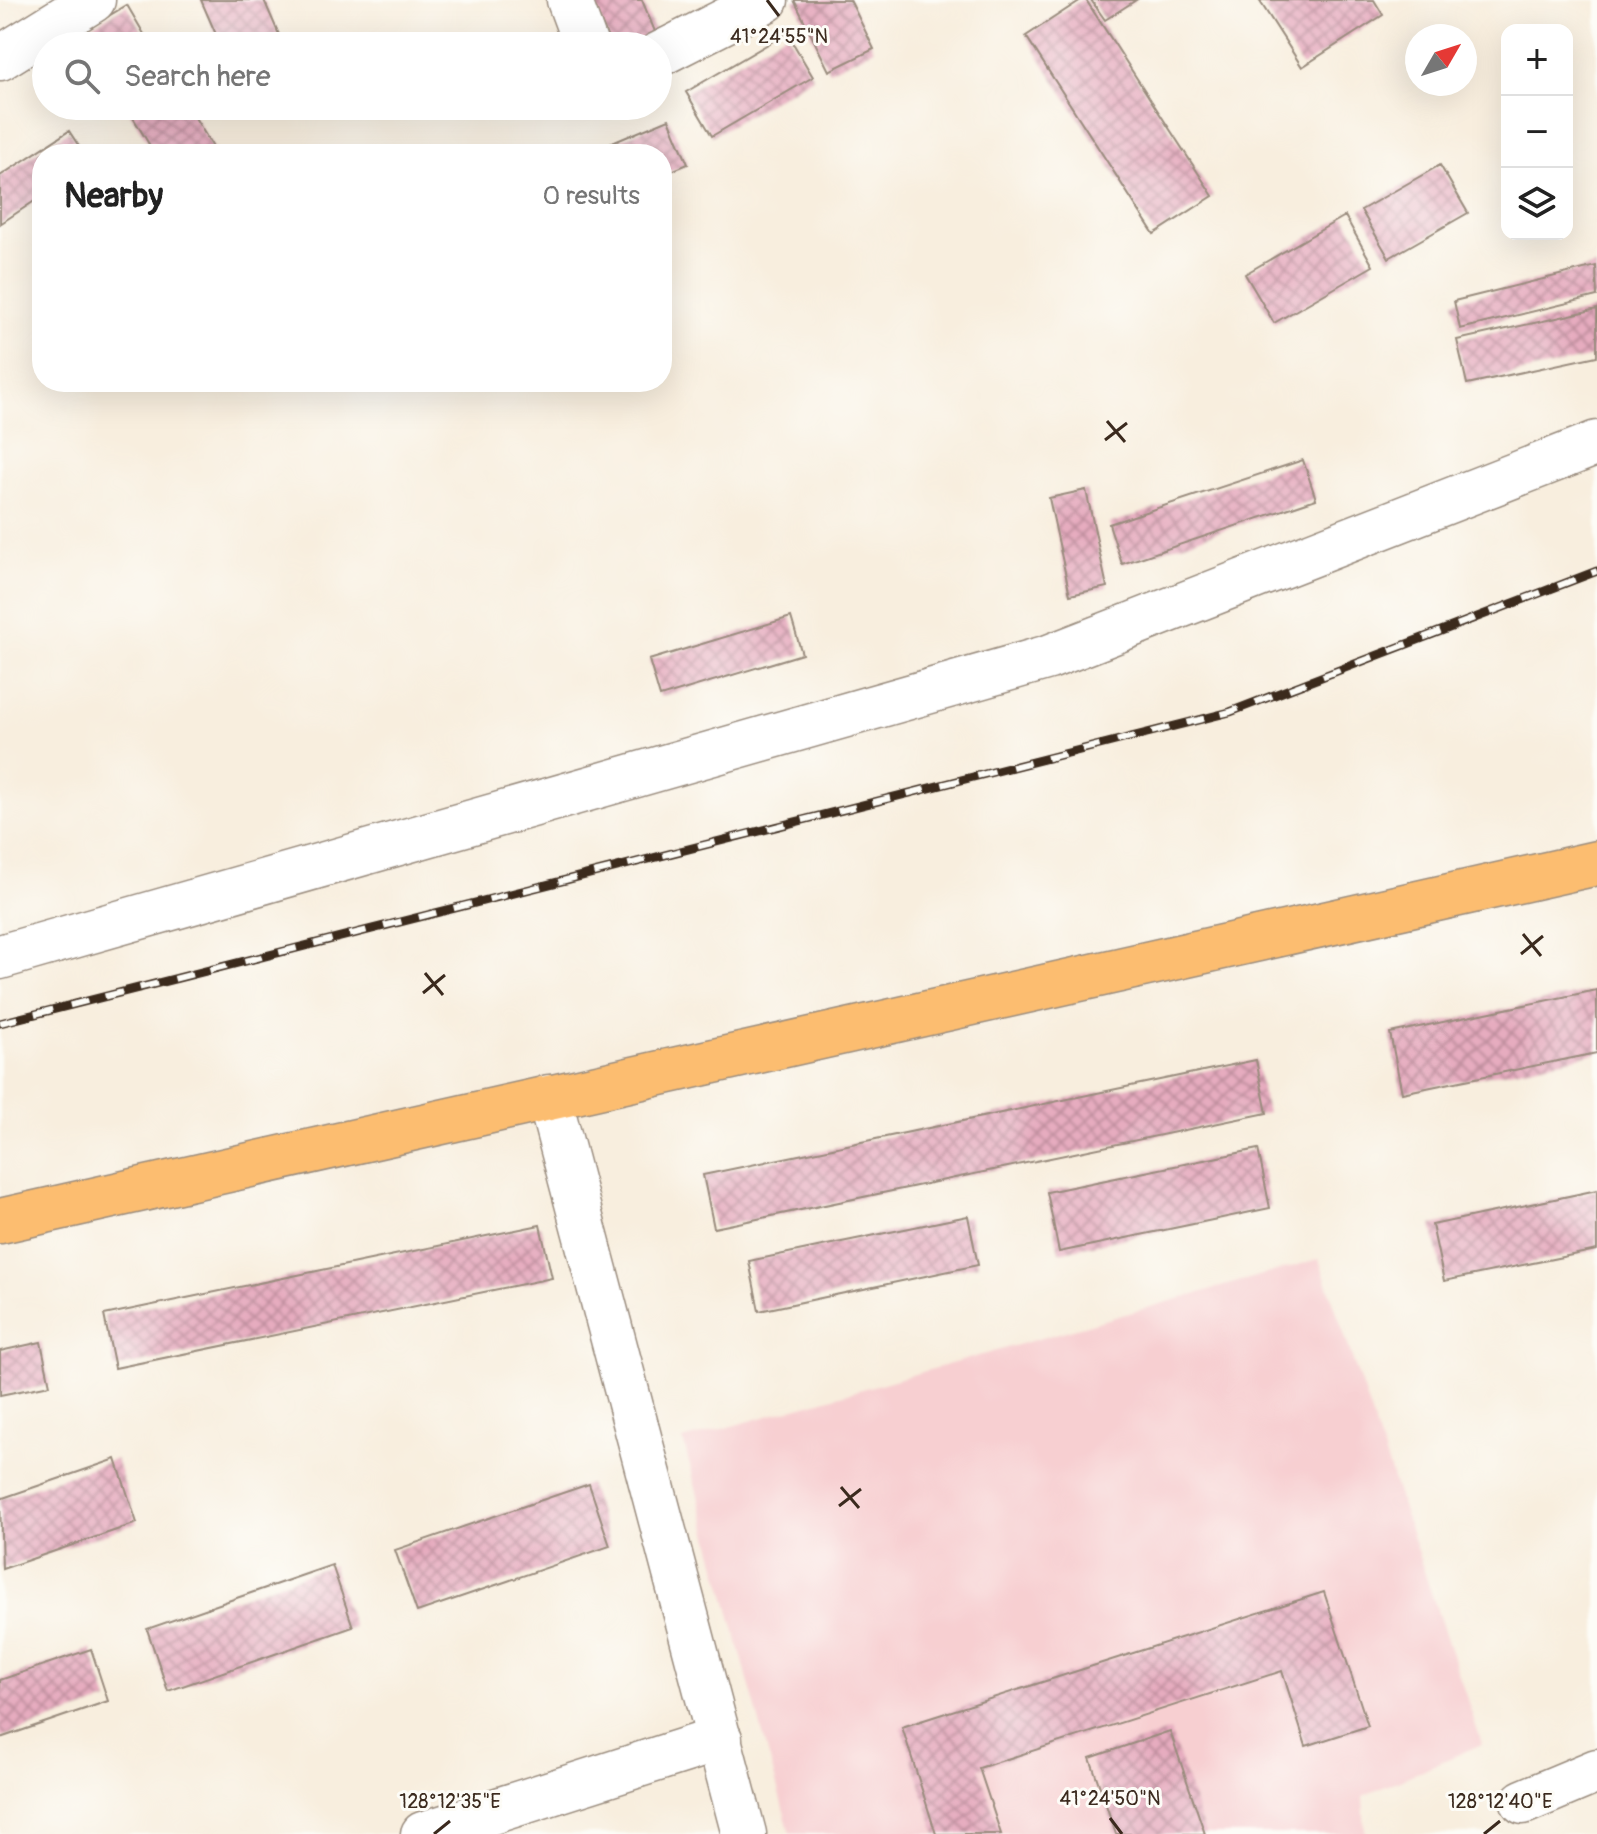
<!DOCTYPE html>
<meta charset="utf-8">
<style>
:root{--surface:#fff;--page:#f6f6f6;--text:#222;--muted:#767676;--line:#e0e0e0}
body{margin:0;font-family:Pangolin,sans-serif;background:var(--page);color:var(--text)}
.controls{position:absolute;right:24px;top:24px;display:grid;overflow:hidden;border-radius:16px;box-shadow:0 8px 32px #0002}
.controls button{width:72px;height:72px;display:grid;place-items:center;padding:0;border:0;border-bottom:2px solid var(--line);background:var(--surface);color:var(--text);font:40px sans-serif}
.compass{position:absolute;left:1405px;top:24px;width:72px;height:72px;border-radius:50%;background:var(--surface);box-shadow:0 8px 32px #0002;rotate:51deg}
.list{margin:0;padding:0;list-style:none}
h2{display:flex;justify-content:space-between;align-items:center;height:104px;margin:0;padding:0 32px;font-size:34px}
h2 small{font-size:26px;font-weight:400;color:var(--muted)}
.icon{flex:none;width:44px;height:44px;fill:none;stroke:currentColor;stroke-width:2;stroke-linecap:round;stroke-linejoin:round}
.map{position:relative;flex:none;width:1597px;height:1834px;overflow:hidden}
.search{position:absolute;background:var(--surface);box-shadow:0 8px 32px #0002;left:32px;top:32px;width:640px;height:88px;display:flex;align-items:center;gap:20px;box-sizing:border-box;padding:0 28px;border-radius:44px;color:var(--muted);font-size:30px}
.panel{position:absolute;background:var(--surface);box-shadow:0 8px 32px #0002;left:32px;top:144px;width:640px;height:248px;border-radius:32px}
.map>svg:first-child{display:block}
</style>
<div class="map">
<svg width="1597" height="1834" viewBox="0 0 1597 1834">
<defs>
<pattern id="building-cross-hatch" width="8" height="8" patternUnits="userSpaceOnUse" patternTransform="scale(2)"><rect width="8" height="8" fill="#e6acbf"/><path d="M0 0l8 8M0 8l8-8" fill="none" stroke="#bc8c9b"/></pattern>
</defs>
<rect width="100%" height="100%" fill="#fdfcf7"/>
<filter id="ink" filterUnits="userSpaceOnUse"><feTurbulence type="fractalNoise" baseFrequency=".0125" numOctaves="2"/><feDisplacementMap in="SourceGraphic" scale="16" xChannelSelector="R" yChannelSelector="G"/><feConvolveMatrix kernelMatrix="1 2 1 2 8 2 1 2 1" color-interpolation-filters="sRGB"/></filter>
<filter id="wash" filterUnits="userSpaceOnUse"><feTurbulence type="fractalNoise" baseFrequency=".006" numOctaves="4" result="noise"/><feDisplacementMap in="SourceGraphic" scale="32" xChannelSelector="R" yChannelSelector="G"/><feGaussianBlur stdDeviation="1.8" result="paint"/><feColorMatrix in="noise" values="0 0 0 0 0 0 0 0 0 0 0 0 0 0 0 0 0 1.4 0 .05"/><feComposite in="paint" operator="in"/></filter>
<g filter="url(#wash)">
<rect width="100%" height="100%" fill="#f8eede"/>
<path fill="#f7cfd1" d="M1319,1259L1482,1744L1363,1796L1365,1834H790L683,1440Z"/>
<g id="blocks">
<path fill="url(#building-cross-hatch)" d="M201,0H264L284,46H221Z
M592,0H642L656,34L626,46H611Z
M794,0H850L874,49L829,71Z
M1081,0H1086L1213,196L1154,234L1026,36Z
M1091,0H1136L1105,20Z
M1259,0H1374L1383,15L1302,67Z
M127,5L151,46H90L82,32Z
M787,33L813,77L712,136L686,92Z
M126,106H188L217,154H155Z
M669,119L688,164L662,175V154H586Z
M69,131L84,154H42V196L0,224V176Z
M1440,165L1468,213L1389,258L1361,210Z
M1345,216L1373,266L1274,323L1245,274Z
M1596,266L1597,296L1460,329L1454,301Z
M1597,309V356L1467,384L1457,340Z
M1303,460L1316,499L1122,564L1109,524Z
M1086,490L1107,587L1070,595L1049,498Z
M791,617L802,654L660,697L649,660Z
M1597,990V1053L1402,1093L1390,1033Z
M1256,1060L1267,1113L714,1228L703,1175Z
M1258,1149L1270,1208L1059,1252L1047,1192Z
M1597,1190V1250L1444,1281L1432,1225Z
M968,1216L978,1265L759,1311L749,1261Z
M540,1225L552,1278L115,1368L104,1315Z
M41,1342L50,1385L0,1395V1351Z
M116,1459L137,1523L2,1569L0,1499Z
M589,1484L610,1546L417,1612L395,1550Z
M332,1565L353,1627L168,1691L147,1629Z
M1324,1592L1368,1726L1306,1746L1282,1671L979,1768L1001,1834H936L902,1727Z
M91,1649L108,1701L0,1738V1680Z
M1170,1731L1205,1834H1116L1090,1758Z"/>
</g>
</g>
<g filter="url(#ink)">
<use href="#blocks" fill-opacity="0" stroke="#9a8c7e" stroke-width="2"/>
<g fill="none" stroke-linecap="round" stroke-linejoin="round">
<defs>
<path id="minor" d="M569,0L586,46
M658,55L766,0
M0,58L93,0
M0,957L1049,657L1597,443
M549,1097L744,1834
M1523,1802L1597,1771
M423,1834L720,1739"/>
<path id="major" d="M0,1221L1597,863"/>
</defs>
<use href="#minor" stroke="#9a8c7e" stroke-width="47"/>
<use href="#major" stroke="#9a8c7e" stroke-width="47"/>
<use href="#minor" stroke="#fff" stroke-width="44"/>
<use href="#major" stroke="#fcbd6f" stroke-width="44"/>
<defs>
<path id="rail" d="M0,1023L1230,712L1597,571"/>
</defs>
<use href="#rail" stroke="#3b2a1e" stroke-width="9"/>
<use href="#rail" stroke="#fdfcf7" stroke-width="6" stroke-dasharray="18" stroke-linecap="butt"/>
</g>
</g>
<path fill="none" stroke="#3b2a1e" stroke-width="3" d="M767,0L779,16M1107,421L1125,442M1105,440L1127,423M1523,934L1541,956M1521,954L1543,936M425,973L443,995M423,993L445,975M841,1487L859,1508M839,1506L861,1489M1110,1818L1122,1834M434,1834L450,1821M1484,1834L1500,1821"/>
<g font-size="20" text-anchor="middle" fill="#3b2a1e" stroke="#fdfcf7" stroke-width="6" stroke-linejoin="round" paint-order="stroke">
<text x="779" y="43">41°24'55"N</text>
<text x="1110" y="1805">41°24'50"N</text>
<text x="450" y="1808">128°12'35"E</text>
<text x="1500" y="1808">128°12'40"E</text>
</g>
</svg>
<div class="controls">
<button>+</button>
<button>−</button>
<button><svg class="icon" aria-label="layers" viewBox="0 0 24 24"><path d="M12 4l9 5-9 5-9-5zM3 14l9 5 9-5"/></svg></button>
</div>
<svg class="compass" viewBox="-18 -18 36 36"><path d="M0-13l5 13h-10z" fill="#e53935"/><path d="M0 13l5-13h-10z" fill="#767676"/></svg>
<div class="search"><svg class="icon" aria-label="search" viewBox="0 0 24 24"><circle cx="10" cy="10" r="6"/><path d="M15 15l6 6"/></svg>Search here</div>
<section class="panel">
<h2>Nearby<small>0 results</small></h2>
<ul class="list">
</ul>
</section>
</div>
